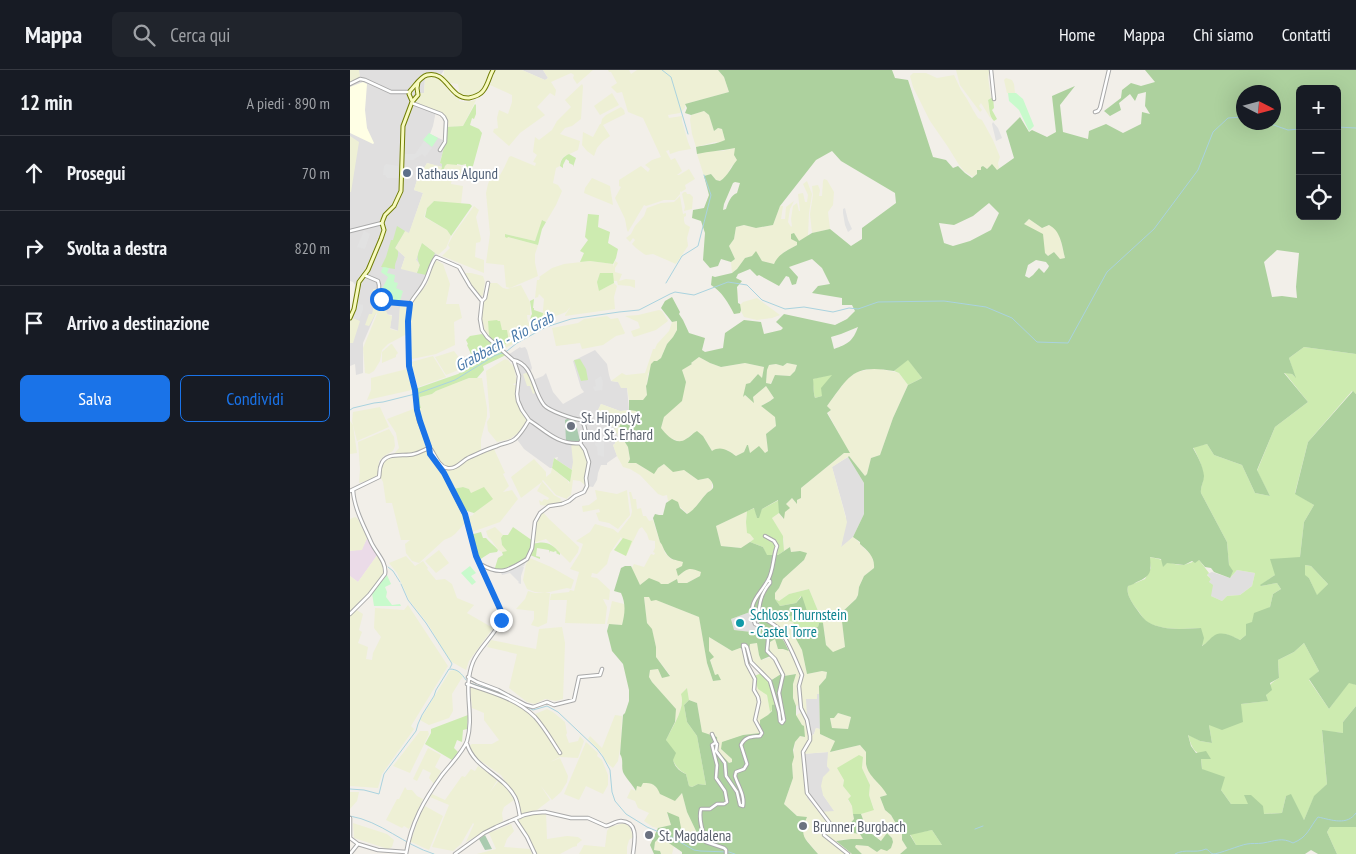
<!DOCTYPE html>
<html lang="it">
<meta charset="utf-8">
<style>
:root{--surface:#171b24;--page:#20242c;--text:#f1f3f6;--muted:#9ea1a6;--line:#363941;--accent:#1a73e8}
body{margin:0;font-family:"PT Sans Narrow",sans-serif;background:var(--page);color:var(--text)}
.controls{position:absolute;right:15px;top:15px;display:grid;overflow:hidden;border-radius:8px;box-shadow:0 5px 20px #0002}
.controls button{width:45px;height:45px;display:grid;place-items:center;padding:0;border:0;border-bottom:1px solid var(--line);background:var(--surface);color:var(--text);font:25px sans-serif}
.compass{position:absolute;left:886px;top:15px;width:45px;height:45px;border-radius:50%;background:var(--surface);box-shadow:0 5px 20px #0002;rotate:96deg}
.stop{position:absolute;width:15px;height:15px;margin:-11px;border:4px solid #1a73e8;border-radius:50%;background:#fff}
.stop.end{background:#1a73e8;border-color:#fff;box-shadow:0 1px 5px #0008}
.list{margin:0;padding:0;list-style:none}
h2{display:flex;justify-content:space-between;align-items:center;height:65px;margin:0;padding:0 20px;font-size:21px}
h2 small{font-size:16px;font-weight:400;color:var(--muted)}
.list li{display:grid;grid-template-columns:32px 1fr auto;gap:15px;align-items:center;box-sizing:border-box;height:75px;padding:0 20px;border-top:1px solid var(--line)}
.list b{display:block;font-size:19px;white-space:nowrap}
.list em{font-size:16px;font-style:normal;color:var(--muted)}
.actions{display:flex;gap:10px;padding:15px 20px}
.actions a{flex:1;padding:11px 0;border:1px solid var(--accent);border-radius:8px;text-align:center;font-size:18px;color:var(--accent)}
.actions .main{background:var(--accent);color:#fff}
.icon{flex:none;width:28px;height:28px;fill:none;stroke:currentColor;stroke-width:2;stroke-linecap:round;stroke-linejoin:round}
.map{position:relative;flex:none;width:1006px;height:784px;overflow:hidden}
header{display:flex;align-items:center;gap:30px;box-sizing:border-box;height:70px;padding:0 25px;background:var(--surface);border-bottom:1px solid var(--line)}
header strong{font-size:24px}
nav{display:flex;gap:28px;margin-inline-start:auto;font-size:18px}
.search{width:350px;height:45px;background:var(--page);display:flex;align-items:center;gap:12px;box-sizing:border-box;padding:0 18px;border-radius:8px;color:var(--muted);font-size:19px}
main{display:flex}
aside{flex:1;background:var(--surface)}
.map>svg:first-child{display:block}
</style>
<header>
<strong>Mappa</strong>
<div class="search"><svg class="icon" aria-label="search" viewBox="0 0 24 24"><circle cx="10" cy="10" r="6"/><path d="M15 15l6 6"/></svg>Cerca qui</div>
<nav><a>Home</a><a>Mappa</a><a>Chi siamo</a><a>Contatti</a></nav>
</header>
<main>
<aside>
<h2>12 min<small>A piedi · 890 m</small></h2>
<ul class="list">
<li><svg class="icon" aria-label="ahead" viewBox="0 0 24 24"><path d="M12 20V5M6 11l6-6 6 6"/></svg><div><b>Prosegui</b></div><em>70 m</em></li>
<li><svg class="icon" aria-label="right" viewBox="0 0 24 24"><path d="M7 20v-9h11M14 6l5 5-5 5"/></svg><div><b>Svolta a destra</b></div><em>820 m</em></li>
<li><svg class="icon" aria-label="arrive" viewBox="0 0 24 24"><path d="M6 21V4h12l-3 4 3 4H6"/></svg><div><b>Arrivo a destinazione</b></div></li>
</ul>
<div class="actions"><a class="main">Salva</a><a>Condividi</a></div>
</aside>
<div class="map">
<svg width="1006" height="784" viewBox="0 0 1006 784">
<rect width="100%" height="100%" fill="#f2efe9"/>
<path fill="#e0dfdf" fill-rule="evenodd" d="M9,0H94L90,6H75L74,23L86,41L83,56L80,64L95,71L93,82L91,88L90,93L92,94V97L77,93L67,110L64,120L73,123L59,164L88,185L84,188L77,205L61,232H53L52,236H50L49,261L40,258L42,245L26,243L13,273V303L6,305L5,294L0,296V244L2,239L5,215L3,212L0,211V14L10,9ZM72,173L67,187L66,190L69,193L51,199L55,187L45,178Z
M172,0H193L198,8L195,10Z
M170,277L171,278L175,277L177,280L182,298L180,303L183,310L193,306L196,303L203,322L213,334L234,322L231,318L223,291L245,280L257,294L259,305L261,311L268,312L277,318L279,340L270,341L251,334L248,340L255,344L265,357L269,370L263,375L267,386L257,393V395H251L248,403L247,410L243,417L237,416L236,412L223,398L222,400L207,390L208,387L204,388L202,398H200L174,379L166,368L173,361L168,331L169,310L163,290L158,285Z
M498,387L514,413V444L503,467L491,478L496,447L482,397Z
M887,500L905,503L902,516L890,525L877,526L872,531L861,526L859,512L861,509L857,504L862,502L880,508Z
M400,542L412,556L410,563L383,560L381,549Z
M467,624H469L470,659L466,658L464,664L459,667L455,631L456,628H459Z
M479,682L477,696L480,700L473,725L485,742H469L457,728L452,684Z"/>
<path fill="#ebdbe8" d="M17,468L28,484L8,512L0,506V481L12,479Z"/>
<path fill="#ffffe5" d="M13,12L17,14L15,40L17,58L24,73L23,74L0,63V17Z"/>
<path fill="#eef0d5" fill-rule="evenodd" d="M0,0H9L10,9L0,14Z
M94,0H143L132,21L123,27L110,26L108,14L100,13L97,14L91,7L94,5Z
M146,0H172L195,10L198,8L193,0H243L227,14L223,8L224,5L221,3L201,12L206,20L205,26L200,23L187,37L195,45L170,63L159,76L143,62L144,59L148,58L147,48L149,40L158,44L162,32V25L140,15Z
M258,0H279L281,4L287,0H368L374,7L379,22L335,34V38L330,43L318,45L319,48L332,46V51L338,72L341,79L329,81L320,84L319,80L316,81L321,90L325,88L332,101L327,105H329L339,99L345,109L335,115L336,119L331,122L330,121V124L325,130H314L296,136L294,135L278,162L277,160L275,149L265,128L271,117L269,116V110L291,96L298,102L300,99L295,95L302,90L311,87L293,48L278,42L272,22L267,23L261,17L267,13L261,2H259Z
M606,0H640L638,7L641,28L638,30L640,36L639,41L641,49L631,33L629,36L632,40L630,42L610,15Z
M563,3H576L587,8L604,5L611,20L617,29L623,40L628,48L632,50L643,70L650,87L648,93L649,98L647,100L641,95L637,99L633,96L631,97V100L623,107L614,101L609,95L598,77L580,51L563,17L560,6Z
M79,7H83L91,10L102,25L110,29L109,31L116,32L126,30L113,56L95,57L93,44L65,33L64,31L69,27V23H74L75,9Z
M656,8L662,10L664,14L665,23H657L654,10Z
M232,14L233,16L231,49L222,56L215,58L210,64L230,71L228,80L213,87L210,92V96L206,98L203,113L208,115L212,121L206,135L196,152L193,150L185,171L155,164L158,167L188,175L185,184V193L188,206L160,218L156,217L154,195L136,193L140,164L136,123L138,114L140,109L150,105L154,98L159,87L161,86L185,96L186,93L183,92L187,85L183,82L185,67L189,70L202,60L207,51L221,37L215,30Z
M262,23L269,35L250,45L244,36Z
M271,37L274,40L275,44L253,55L260,66L253,71L247,78L244,86L237,81L232,75L233,62L243,67L250,54H251L252,49L256,45Z
M354,41L359,45L364,61L368,58L372,59L375,70L370,73L365,72L346,77L342,64L340,50L341,45Z
M0,66L9,72L1,122H0Z
M385,78L388,90L381,97L376,107L370,111L366,110L361,104L354,106L347,84L358,81H372Z
M77,93L92,97L87,110L88,111L95,96L97,93L111,96V103H103L101,114L113,116L111,134L84,131L77,138L74,147L97,160L101,166L96,178L88,185L72,173L67,187L66,190L70,195L67,203L51,199L55,187L45,178L55,161L59,163L73,123L64,120L67,110Z
M242,108L260,116L263,135L234,123L235,118Z
M474,109L477,110L484,122L483,135L478,142L480,159L462,163L460,144L463,125L462,116L468,115L470,120L469,126H472L473,111Z
M457,111L462,124L459,143L458,166L447,172V175L434,182L424,194L412,191L409,186H402L395,188L387,199L382,203L381,192L385,189L379,176L384,169L386,157L394,155L406,158L423,155L430,136H433L431,149H435L436,137L444,131L440,139L438,152L441,157L442,156L441,149L443,136L447,133L449,141H450L448,124L453,123L455,132H457L458,125L453,114Z
M334,122H336L337,124H340L343,127L342,139L334,141L335,137L332,124Z
M330,126L333,144L336,143V146L334,147V151L335,154L340,157L337,168L338,176L326,194L303,184L296,185L294,184L286,178L282,174L285,170L283,168L280,172L276,168L281,164L285,156L294,146L297,138L311,133L324,132Z
M124,136L129,140L126,147L131,169L130,172L126,173L125,187L134,190V203L92,186L100,178L98,175L103,165Z
M679,149L692,158L700,155L705,158L709,164L715,188L710,190L704,182L698,186L695,183L674,154Z
M85,190L93,194L100,214L96,234H109L112,248L104,252L105,275L86,284L62,289L61,245L62,237L66,227L77,214Z
M240,191L263,194V197L265,191L268,193L265,198V202L272,204L269,211L276,209L285,210V218L280,216L268,215L267,211H264L263,210V203L249,221L264,213L267,216L264,227L265,239L215,246V245L221,236L216,242L206,246V249L193,254L156,278L154,275L180,258V255L159,271L152,260L138,251L140,266L135,261L131,246L138,213H147L153,218L157,219L171,215L180,232V245H177L178,253L180,250H181L182,254L192,251V250L194,229L189,224L188,227L185,228L187,210H189L190,208L189,207L202,198L214,194Z
M115,203H121L133,206L135,212L133,225L129,228Z
M387,217L388,234H391L393,232L407,228L430,245L422,248L407,250L394,247L391,241L390,243L384,244L378,231L367,219Z
M23,219H27L28,228L35,233V239L38,245L42,246L40,259L48,261L50,236L56,237L57,264L38,274L32,280L30,291L24,301L19,304L15,303L13,278L27,244L26,243L19,256L15,255L19,244H22L25,231Z
M309,240L312,241L318,251L306,260L284,267L283,266L281,261L290,258L288,252L275,246L288,245Z
M257,246L261,249L268,248L275,263L274,264L266,266L253,275L232,279L230,273L206,276L202,258L228,253L234,249Z
M3,248L10,251L3,273H0V252Z
M327,251V260L323,267L317,274L311,288L307,291L298,304L297,314L296,316L297,325L293,330H279L277,318H271L268,312L261,311L272,303L276,305L295,303L303,279H305L307,274L319,261L322,252Z
M41,274H42L48,283L46,285V287L32,293V282Z
M104,281L116,297L96,305L85,287Z
M83,286L96,307L68,317L61,292Z
M349,287L360,293L371,297L395,293L414,297L412,309L408,304L400,313L394,325L404,332L403,327L416,316L424,328L411,336L425,346L426,356L416,364L418,381L415,383L400,384L398,375H397L394,382L386,386L377,380L362,381L353,366L342,364L335,371L330,372L318,367L311,358L314,347L336,312L331,300L342,294L341,293Z
M155,289L158,290L164,297L167,313L163,314L164,315H168V331L179,350L169,365L168,363L160,369L147,372L138,361L137,352L140,347L136,301Z
M437,293L447,295L445,301L440,306L426,305L420,314L416,313L417,300L419,295L426,294L433,296Z
M526,298L549,303L558,315L543,348L530,385L521,388L517,404L515,406L499,386L482,397L497,452L491,477L503,467L510,473V474L522,486L524,494V498L514,506L509,517L508,525L506,529L491,543L495,577L483,583L476,575L473,553L459,519L439,524L429,531L425,529V523L429,518L433,509L454,490L450,481L441,482L440,477L434,481V469L422,448L429,443L433,449L436,434L442,428L446,433L447,430L451,428V418L494,383H499L478,343L481,340L477,336L497,309L507,302Z
M57,299L62,320L17,330L21,320V308Z
M179,302L187,322L183,324L180,316H177L173,304Z
M119,308H132L137,338V346L131,369V383L128,385L144,379L155,403L153,404L159,416L153,422L162,420L168,429L150,452L122,462L118,447L123,445L124,443L133,436L121,423L119,419L113,417L103,419L117,451L105,464L101,467L94,470L69,493L62,491L56,483L55,474L60,470H51L42,433H36L33,412L30,406L31,393L40,386L64,384L79,378L68,352L77,376L65,383L44,384L49,378L46,363L37,349L66,338L71,337L69,329L70,327L82,324L86,321Z
M251,334L270,341L279,340L286,341V345L283,349L270,359L278,377L280,389L278,392L286,393L299,401L308,398L314,394L334,400L348,410L358,408L362,411V419L357,423L342,441L338,444L322,430L318,431L317,425L313,426L308,424L290,405L280,399L273,397L267,386L263,375L265,374V370L269,369L267,363L264,362L265,357L260,356L261,353L253,351L255,344L248,340Z
M30,337L39,357L7,371L2,351L3,342Z
M0,351L3,355L7,383L0,384Z
M39,359L44,367L45,376L43,381L34,386L29,391L28,404L26,406L19,410L9,413L10,399L8,372Z
M221,373H230L235,380L239,392L235,415L230,411L223,410L221,425L218,427L217,429L206,425L193,410L192,411L204,425L211,429L210,431L215,432L199,436L190,435L189,430L192,432L194,429L198,430L199,428L187,421L192,412L171,428L161,407L184,389L196,402V407L201,403L202,398L218,411L219,414L223,392Z
M245,420L267,424L277,420L280,445L268,459L259,453L249,451L246,443L250,442L249,439L233,442L232,436L239,435L247,429Z
M279,422H281L283,429H286L287,439L291,438L293,446H296L299,451L303,450L310,472L312,473L315,483L321,489L334,492L328,505L337,499L341,498L352,502L350,506L337,513H328L327,509L318,514H310L297,510L290,515L281,499L284,494L294,497L301,484L304,485L305,483L303,482L305,478V471L299,470L297,464L292,457L289,459L276,486L264,480L272,469L271,467L260,483L257,494L247,504L242,503L241,507L247,508L260,520L259,530L253,529L257,537L255,554L215,553L217,530H200L201,524L219,522L220,520L224,521L229,502L220,499L230,483L233,474L226,471L240,462L245,454L263,459L268,463L281,446L282,441Z
M192,441L199,449L229,477L228,482L220,493L196,469L183,473L186,449Z
M397,441L396,452L404,469L392,478L371,476L366,456Z
M5,447L8,449L17,468L12,480L0,481V449Z
M145,457L153,465L151,468L152,475L158,481L152,482L148,480L142,471L138,467L136,461Z
M89,480L99,493L86,503L75,491Z
M28,484L35,497V504L5,539L13,544L9,560L12,562L8,573L18,577L16,589L22,590L23,583L31,567L24,558L25,538L54,540L58,535L98,596L61,656L64,659L32,704L28,718L0,716V506L8,512Z
M56,486L65,496L73,491L78,498L77,499L86,510L95,509L102,514L107,528L124,535L117,543L143,558L119,591L116,600L100,591L78,554L59,530L47,503L39,493Z
M180,488L201,497L224,510L221,519L217,518L195,523L185,522L177,519L173,510L176,494Z
M178,521L185,523H200L197,553L188,557L181,555L184,549V541L166,539L175,529Z
M294,527H299L349,547L357,593L363,611L371,610L365,605L360,589L359,581V567L382,581L390,578L394,585L396,595L402,606L417,625L420,642L410,663L393,665L371,679L382,689V692L379,693L373,688L367,681L368,673L352,662L347,633L339,630L337,619L333,628L330,642L325,652V639L302,612L299,607L300,600L308,599L312,608L320,605L306,587V577L302,560L297,553Z
M262,531L274,534L276,537L272,555L257,554Z
M410,542L443,552L446,558V569L452,580L457,604L472,601L477,602L476,608L469,616V624H467V629H456L457,647L452,639L449,629V635L446,636L443,628V614L445,604L434,606L427,590L418,577L420,572L425,569L433,579L439,580L432,565L409,546Z
M212,557L215,573L213,629L206,631L195,629L185,634L177,632L159,618L167,584L137,577L141,570L186,579L189,559Z
M408,573L409,585L412,590L421,587L425,591L431,604L421,610L401,591L399,581V574Z
M104,600L108,601L113,606L102,624L103,641L99,648L79,655L70,650L100,601Z
M120,616L150,626L168,634L185,644L197,639L203,642L215,652L217,663L216,665L219,673L228,671L230,666L234,671L228,688L210,687L200,692L210,688L218,706L217,712L211,722L202,730L191,716L200,730L187,740L170,744L166,727L151,705L125,687L119,676L122,674H142L149,670L134,650V643L122,638Z
M450,643L453,645L456,650L461,667L464,664L466,658L470,659V664L485,671L481,682L510,675L516,682V696L524,709L534,718L537,725L530,727L535,740L541,745L552,764V770L557,778L550,784H512L505,777L506,775L518,776L527,782L531,779L541,778L543,771L541,766L532,771L517,759L511,744L524,739L519,725L520,715L512,698L513,687L494,710L493,716L501,726L498,730L502,736L504,749L503,758L498,761L510,764L514,769H501L488,770L486,772L502,784H468L454,767L452,764V757L447,746L434,734L443,708L442,694L445,672L450,666L454,667L452,655L446,645ZM478,682L477,696L480,700L473,707L471,716L473,725L484,741L469,742L457,728L452,696V684Z
M488,643L501,647L498,659L482,658L480,648H484Z
M265,645L272,646L271,673L268,691L263,698L256,692L252,684L238,669L240,666L252,678Z
M70,661H78L79,664L60,703L43,696Z
M236,672L248,683L247,686L252,690L258,705V715L253,724L236,716L229,730L214,724Z
M78,678L91,685L85,697L91,701L84,714L79,708L81,703L73,699L67,711L63,709Z
M128,696L148,709L140,722L149,710L157,718L164,730L154,737L152,743L153,751L116,772L124,754L123,753L111,774L103,781L82,777L99,735L80,727L82,724L95,730L112,706L115,707L121,699L125,701Z
M293,713H301L325,731L332,723L337,742L347,763L339,766L317,743L321,755L308,758L303,757L294,751L299,743L288,738L285,731L277,728L281,719L286,721L287,716Z
M55,717L57,720H62L67,726L73,729L59,759L54,756L52,758L36,750L47,729H49Z
M0,722H9L7,731L0,739Z
M75,736L93,746L79,780L59,771L60,767L62,768L69,747Z
M196,742L197,769L217,766L228,767L232,770L227,774V776L223,777L210,784H187L180,769L167,750L181,744Z
M3,753L37,764L44,770L42,777L38,779L4,768Z
M274,753L280,757L283,767L279,770L277,777V784H229L234,775L255,777L257,761L260,757Z
M161,754L164,761L157,769L154,777L180,779L182,784H127L146,779L139,763Z
M310,767L324,776L322,784H311L310,781L304,780L305,772Z"/>
<path fill="#cdebb0" d="M643,27L644,38L642,40L647,49L644,51C638,45 640,37 638,30Z
M125,34L126,35V44L124,49L122,48L120,55L129,59L132,63L123,96L116,100V94L112,95L107,94V95L97,94L95,96L89,111H87L92,97V94L90,93L94,77L95,57L113,56Z
M219,84L226,88L223,97V95L219,93V91L216,89L213,95V98L210,96C211,89 213,87 219,84Z
M84,131L120,134L122,136L101,166L97,160L75,147L77,138Z
M238,144L249,145L248,157L260,162L258,173L268,179L266,188L263,194L240,191L230,192L234,183L230,181L238,170L235,167Z
M192,150L196,152L192,159L188,175L158,167L157,168L155,167V164L185,171Z
M47,156L55,161L45,178L48,181C49,189 44,192 45,199L31,197L36,187L41,170H43Z
M72,173L85,183L76,205L67,203L70,195C65,186 69,182 72,173Z
M250,203H263L264,213L249,221L247,212Z
M184,229L183,238H184V240L193,243L192,251L181,254V251L180,250L181,246L182,244L180,231Z
M147,250L148,251H150L152,260H157L159,272L151,277L139,266L138,251Z
M132,264L156,285L133,296L134,300L127,308H119L86,321L82,324L70,327V334L71,338H66L65,319L108,304L125,293L117,275L118,274L116,270L120,266Z
M954,277L1006,284V324L1002,321L958,372L945,423L964,435L954,452L950,487L911,515V516L927,513L931,519L923,524L920,537L902,552L896,565L890,570C882,566 873,561 865,566C860,568 857,574 851,576V558C833,559 813,561 797,552C793,549 789,541 785,537C781,530 776,524 778,516L795,509L801,498L799,487C811,488 821,495 833,495C838,494 844,491 849,490L859,503L857,505L861,509L859,512L863,515L861,526L872,531L877,526L890,525L902,516L905,503L887,500L880,508L877,472L851,423C850,417 854,412 853,406C853,396 848,387 843,377L857,374L864,385L892,395L905,423L920,426L907,401L925,357L958,332L934,302L942,304L945,307L939,288Z
M230,289L236,299L238,310L231,311L224,290Z
M558,289L572,308L558,315L549,303L544,301Z
M483,304L472,326L465,328C463,321 464,316 462,309Z
M204,388L222,400L220,412L202,398Z
M113,417L119,419L121,423L134,417L143,429L124,443L117,441L114,442L103,419Z
M429,430V443L422,448L433,466L434,481L428,485H416L413,477L400,472L404,469L400,464L397,463L396,452L397,441L405,438L407,448L412,439Z
M163,457L183,471V474C196,470 202,474 210,483V485L206,483L207,482L205,481L204,482L200,481V483L199,480L187,478L186,486L190,487V489L180,485L182,480L178,488L158,499L144,501L148,488L153,485L152,482L157,481L152,475L151,468L153,465H158Z
M131,462L133,468H136C140,473 144,475 148,480L147,482L140,483L129,490L120,465Z
M273,468L282,471L276,486L264,480Z
M955,495L961,496L978,514L967,526L959,508L955,506Z
M459,519L473,553H469L468,557L446,558L443,552L434,549L445,544V539L449,538L455,548L451,526L446,533L430,536L425,529L429,531L439,524Z
M954,573L969,601L959,610L979,639L999,612L1006,615V636L993,652V663L972,661L977,714L964,727L954,750L936,726L932,743L913,744L898,734H881L871,720L852,699L851,689H861C845,683 842,681 838,664L850,671L862,673L859,655L891,634L917,631C914,620 920,613 929,608L928,590L944,582Z
M412,603L420,610L427,635L420,642L417,625L408,619L404,606Z
M337,618L339,630L334,635L337,652L347,666L356,715L348,714L342,717L339,716L336,704C322,697 321,684 316,670C322,657 336,638 331,624Z
M118,645L117,659L113,660L112,672L107,670L104,678L108,682L102,690L75,674L81,663V659Z
M509,685L513,687L512,698L520,715L519,725L524,740L511,744H503L502,736L498,729L501,726L493,716L494,710L487,698Z
M980,757H1006V784H987L977,762Z
M582,760L592,775H566L560,764Z"/>
<path fill="#add19e" fill-rule="evenodd" d="M368,0H542L545,8L558,10L583,87L596,90L603,98L608,96L615,103L622,108L627,104V100H631V97L633,96L637,99L642,94L647,100L664,88L656,61L670,47L679,62L682,60L697,67L706,62L702,26L725,16L710,35L713,62L738,69L739,61L756,54L773,63L791,54L792,42L800,44L795,36L796,22L788,24L785,31L780,24L769,33L771,40L760,46L754,41L771,28L772,20L781,13L791,16L805,12L795,0H1006V284L954,277L939,288L946,308L942,304L934,303L958,332L925,357L907,400L920,426L905,423L892,395L864,385L857,374L843,378C848,387 853,396 854,406C854,412 850,417 851,423L877,472L879,495L883,501L880,508L864,502L861,498L855,497L849,490L845,493L842,491L834,495L817,493L813,497L811,489L800,487C801,500 802,505 789,511C784,513 783,515 778,516C776,524 781,530 785,537C789,542 793,549 798,552C813,561 833,559 851,558L854,568L852,576C857,573 860,568 865,565C873,561 882,566 890,570L896,565V554L902,552L904,543L920,537L923,524L931,519L927,513L911,516L910,515L925,505L920,489L950,487L954,452L964,435L945,424L958,372L1003,321L1006,324V615L999,613L979,639L959,609L969,601L954,573L944,582L928,590L929,608L920,613L922,620L916,625L918,631L891,634L893,652L872,660L859,655L862,673L850,671L838,665L841,676L846,683L856,681L861,689H851L852,699L875,707L871,720L881,734H898L894,725H901L913,736L914,744L932,743L936,726L941,724L954,750L964,726L977,714L972,660L993,663V652L1006,636V757H980L977,762L987,784H968L961,780L955,784H550L557,778L552,770V764L541,745L535,740L530,727L537,725C532,714 518,707 516,694C516,691 516,686 516,682L510,675L480,682L485,671L470,664L469,616L476,608L477,602L472,601L457,604L452,580L446,569V558L468,557L469,553H473L476,575L483,582L495,577L491,543L506,529L508,525L509,517L514,506L524,498C525,487 518,481 510,474V472L503,467L514,444V413L498,387L499,386L515,406L517,404L521,388L530,385L543,348L558,315L572,308L558,290L544,301C503,294 500,305 477,336L481,340L477,343L500,383H494L451,418V428L447,430V434L442,428L436,434L440,438L435,442L434,449L429,443L428,430L412,439L409,448H407L404,438L366,456L371,476L391,478L400,472L413,477L417,485H428L440,477L441,482L450,481L457,483L454,490L433,509L429,518L425,523V529L430,536L446,533L452,526L459,547L455,548L449,538L445,539L446,544L434,549L410,542L409,546C426,558 430,562 439,581L433,579H428L425,569L420,572L418,577L423,585L411,590L409,585L407,573L400,574L399,581L390,578L382,581L359,567V581L364,587L360,590L365,605L368,604L371,610L363,611L357,593L349,547L306,530L301,531L299,527H294L297,553L302,559L306,577V587L320,606L312,608L308,599L300,600L299,607L302,612L326,639L325,652L316,670L326,683L323,690C325,697 329,701 336,704L339,716L342,717L348,714L356,715L347,666L337,652L334,635L339,630L347,633L352,662L367,667L368,681L379,693L382,692V689L371,679L372,672L393,665L410,663V650L418,645L422,641V635L427,634L420,611L431,604L434,606L446,604L443,614V628L446,636V645L452,655L454,656L455,667L450,666L445,672L443,680L444,687L442,694L443,708L434,734L447,746L457,747C448,767 456,769 468,784H332V782L310,767L305,772L304,780L310,781L311,784H304L300,775L308,758L321,755L317,742L329,747L331,758L339,766L347,763L337,742L332,723L325,731L310,724C306,714 302,713 293,713L291,717L287,716L286,721C283,715 275,707 273,702C271,696 274,690 270,684L273,645L275,643L279,631V620L273,594L262,581L257,561L259,554L272,555C275,543 276,534 271,523L264,521L271,498L275,496H281L290,515L299,508L309,512L311,514H318L327,509L328,513H337L350,506L351,502C339,497 338,498 328,506L326,499L332,496L333,492C326,490 320,490 316,483C313,479 313,475 310,472L303,448L305,444L309,445H313L316,433L322,429L328,432L330,438L337,444C346,439 350,430 357,423C358,422 362,420 363,418C364,414 361,410 358,408L348,410L334,400L323,402L314,394L308,398L304,404L286,393H278L280,389L278,377L273,369L269,358C272,351 275,346 283,349L286,345V341L279,340V330H293L297,325L296,316L297,314L301,294L304,291H307L311,288L317,274L323,267L327,260V251L322,252L311,238L315,231L322,227L330,242L329,244L333,250L339,263L355,268L352,280L355,282L373,278L375,263L394,250L411,252L414,264L431,260L433,258L426,252L434,244L485,255L497,249L505,241L502,235H492V228L462,223L468,216L480,214L472,198L462,189L439,197L448,207L446,214L442,215L439,207L436,206L429,216L409,205L407,206L400,199L388,204L386,208L392,211L387,217L388,233L390,234L391,240L390,243L384,244C378,232 372,222 361,215L362,206L365,207L382,203L387,199L395,188L402,186L406,181L412,191L424,194C428,184 438,180 447,175V172L441,169V164L444,163L449,171L462,163L480,159L501,176L512,169V158L546,133L545,123L491,91L482,81L466,90L430,136L423,155L406,158L394,155L386,157L384,169L379,176L385,189L381,192L371,189L368,196L360,198L353,190L355,163L351,151L342,148L343,140L354,138L359,125L354,106L361,104L366,110L370,111C378,106 381,97 387,90L384,85L385,78C372,81 359,81 347,84L346,77C354,75 368,74 375,70L372,59L368,58L364,61L359,45L354,41L341,45L335,43L337,38L335,34L379,22L374,7ZM950,19H987V146H950ZM894,22H924V52H894ZM385,112L390,113L387,123C381,125 378,133 376,139L373,140L374,134L383,113ZM639,133L649,143L641,160L620,171L603,176L594,173L589,153L604,155L623,146ZM679,149L692,158L699,155C711,161 712,176 715,188L710,189L704,182L698,186L695,183L693,164L674,154ZM927,180L949,183L946,217L947,228L932,226L922,227L914,192ZM686,190L696,192L699,196L698,198L694,203L689,198L683,205L679,208L675,206L678,195ZM508,257C503,271 498,274 484,279L481,267L491,264ZM349,287L360,293L371,297L395,293L414,297L412,308L408,304L400,313L396,314L393,327L395,325L404,333L403,327L416,316L424,328L420,331L411,336L425,347L426,356L416,364L418,381L415,383L409,376L400,383L398,375H397L394,382L386,386C379,381 371,375 362,381L353,366L347,361C343,363 340,367 336,369C327,376 316,365 311,358L314,347L332,331L336,312L332,300L342,294L341,293ZM437,293L447,295L445,301L440,306L425,305L421,314L416,313L417,300L419,295L426,294L433,296ZM482,305L471,318L472,326L465,328C463,321 464,316 463,309ZM955,495L961,496L978,514L967,525L959,508L955,505ZM400,542L412,556L410,563L384,560L381,549ZM488,643L501,647L498,659L482,658L480,648H484ZM582,760L592,775H566L560,765Z
M503,744H511L517,760L531,771L537,763L542,768L543,772L541,778L537,781L531,779L527,782L518,776L506,775L505,777L512,784H502L486,771L501,769H513L510,764L497,762L503,758L499,755L504,749Z"/>
<path fill="#aacbaf" d="M217,349L225,350L230,371L229,372L216,371L215,350Z
M135,765L142,779L135,780L129,769Z"/>
<path fill="#c8facc" d="M658,23H666L673,29L684,56L679,61L669,40L659,31Z
M79,63L88,68L82,77L73,70Z
M33,197L39,198L37,203L45,205L44,212L48,213L46,218L53,221L50,231L36,229L31,226V221L38,207L31,202Z
M120,496L126,503L121,506L126,512L122,515L111,503Z
M37,505L41,514L35,517L37,522L36,527L42,535L50,534L51,536H24L22,523Z"/>
<path fill="#e2e2e2" d="M643,52L648,58L652,68L646,71L642,54Z
M74,71L82,78L75,87L72,84L68,87L63,90H53L54,84H65Z
M36,94L48,96L49,108H37L35,105H33L34,96Z
M495,138L498,150L502,159L498,162L495,155L493,143V139Z
M14,161L20,164L15,179L7,177Z
M7,233L13,235V240L9,250L3,248Z
M251,306L253,312L252,320L245,321L243,317L246,316L245,310Z
M249,371H254V387L248,385L247,377L245,375V373H248Z
M176,491L174,496H172L174,497L171,506V514L168,513L169,512L160,503L152,505L151,503L165,497L166,498Z"/>
<g fill="none" stroke-linecap="round" stroke-linejoin="round">
<path stroke="#aad3df" stroke-width="1" d="M312,0L321,7L338,64
M915,52L938,60L950,59
M987,57L1006,58
M316,213L332,186L348,176L361,125L354,105
M0,340L3,338L24,333L33,332L69,323L105,310L144,286L157,281L167,273L196,257L221,249L269,242L289,240L320,224L325,222L344,225L378,212L397,215L412,230L435,239L454,237L483,242L499,238L508,239L528,232L594,231L636,237L662,248L687,272L718,273L757,202L804,159L848,100L863,62L878,48L894,47
M38,497L43,501L50,512
M51,514L58,530L76,553L101,592L102,594L100,598
M120,613L148,622L183,640L197,636L208,642L247,679L253,687L260,700L262,722L265,731L276,744L297,757L321,767L344,780L350,781L379,782L385,784
M0,719L14,720L29,724L34,704L66,661L68,654L72,645L84,626L86,620L99,599C108,599 111,603 116,610
M0,746C31,751 54,775 84,784
M625,759L633,756
M825,784C835,778 845,784 856,779C859,780 860,783 863,784C869,784 890,775 897,774C902,773 907,774 913,773C925,771 932,767 943,773C958,767 959,758 968,747C982,750 997,756 1006,743"/>
<defs>
<path id="minor" d="M641,0L644,29
M0,14L10,9L15,10L41,22H59
M62,33L91,44L94,47L96,51L95,72L90,80
M745,42L748,41L750,38L759,0
M0,161L32,153
M14,205L28,211L29,215V226L33,231L60,234C64,226 70,221 74,213C79,205 80,194 86,187L109,197L120,216L132,231
M164,291L169,306L167,324L168,331L172,340L179,350
M80,378C85,384 88,396 97,398C106,400 112,391 118,388C127,384 137,379 147,376C153,373 160,373 165,369C171,364 175,357 179,350C196,361 208,375 230,373
M0,421L29,407C30,403 29,399 31,395C35,381 54,387 64,384C70,383 74,379 80,378
M132,495C151,506 159,500 177,489L182,478L185,452L190,443L199,436L212,434L219,431L225,426L234,422L237,416L236,408L239,392L235,380L230,373L236,363L234,355L231,350C223,349 199,341 194,335C182,320 184,294 163,290L137,267L132,260L130,249L132,231L135,228L138,213
M418,510L420,511V513C413,521 409,532 409,543C413,550 422,552 428,558C438,569 446,591 452,605L449,616L451,638L457,650L460,666V670L453,682L457,723L482,756L481,759L475,761L474,765L498,784
M0,544L19,525L35,504C37,492 26,483 21,472C14,456 4,438 3,420
M393,575H395L397,577L401,592L420,611L429,642L430,651L432,653L434,650L429,623L433,605L425,589L417,581C418,566 422,561 405,554C397,531 408,528 418,510C423,502 423,489 426,479L427,476L424,471L415,466
M118,607L127,612L148,620L176,635L183,637L197,632L204,635L224,630L229,607L250,605L252,599
M117,614C141,622 167,629 185,647C195,658 202,671 210,683
M362,664L366,673
M365,673L367,674L366,681L375,693L376,706L387,722L390,735L393,736C395,725 388,716 385,706L386,702L394,699L397,694L391,675C395,666 402,667 410,666L412,663L405,650L409,632L408,627L404,620L405,609L397,594L393,576
M365,673L362,675L367,695L366,708L375,721L377,732L374,734H367L360,739H351C348,749 353,763 356,772L374,778L376,780V784
M117,674C124,698 153,705 165,727C168,733 169,741 170,747
M0,748V768L8,774L0,784
M165,749L177,767L185,784
M8,774L28,780L56,782
M56,784C61,753 74,730 92,705C99,696 113,682 117,671C125,644 112,620 123,592C130,575 149,563 152,544L126,486L115,445L94,403L80,384V378L69,351L67,341L65,320L59,296L58,251L60,234
M105,784L134,763L146,757L174,745L183,743L195,742L221,748H238L256,756C261,755 266,751 271,751C290,752 284,773 283,784"/>
<path id="secondary" d="M62,31L59,24L60,21C65,16 70,7 77,5C97,0 99,29 119,28C124,27 130,25 133,21C138,15 139,7 143,0
M0,248L4,239L9,212L18,200L31,169L34,160L32,153L33,150L35,145L44,136L51,121L53,56L62,32L68,25L67,18L68,12"/>
</defs>
<use href="#minor" stroke="#a9a9a9" stroke-width="4.5"/>
<use href="#secondary" stroke="#707d05" stroke-width="5"/>
<use href="#minor" stroke="#fff" stroke-width="2.5"/>
<use href="#secondary" stroke="#f7fabf" stroke-width="3"/>
</g>
<g fill="none" stroke-linecap="round" stroke-linejoin="round">
<path stroke="#1a73e8" stroke-width="6" d="M31,229L36,232L60,234L58,251L59,296L65,320L67,340L70,351L79,377L80,384L94,403L115,444L126,486L151,541V550"/>
</g>
<circle fill="#5c6f8a" stroke="#fff" stroke-width="2" cx="57" cy="103" r="5"/>
<g fill="#6b7280" stroke="#fff" stroke-width="2">
<circle cx="221" cy="356" r="5"/>
<circle cx="453" cy="756" r="5"/>
<circle cx="299" cy="765" r="5"/>
</g>
<circle fill="#0f9aa8" stroke="#fff" stroke-width="2" cx="390" cy="553" r="5"/>
<g text-anchor="middle" dominant-baseline="central" stroke-width="4" stroke-linejoin="round" paint-order="stroke">
<g font-size="15" fill="#4e5e75" stroke="#fff" text-anchor="start">
<text x="67" y="103">Rathaus Algund</text>
</g>
<g font-size="15" fill="#5b616d" stroke="#fff" text-anchor="start">
<text x="231" y="347">St. Hippolyt<tspan x="231" dy="17">und St. Erhard</tspan></text>
<text x="463" y="756">Brunner Burgbach</text>
<text x="309" y="765">St. Magdalena</text>
</g>
<g font-size="15" fill="#0d838f" stroke="#fff" text-anchor="start">
<text x="400" y="544">Schloss Thurnstein<tspan x="400" dy="17">- Castel Torre</tspan></text>
</g>
<g font-size="16" font-style="italic" fill="#4a7aab" stroke="#fff">
<text transform="translate(154 271) rotate(-28)">Grabbach - Rio Grab</text>
</g>
</g>
</svg>
<div class="controls">
<button>+</button>
<button>−</button>
<button><svg class="icon" aria-label="locate" viewBox="0 0 24 24"><circle cx="12" cy="12" r="6"/><path d="M12 2v4M12 18v4M2 12h4M18 12h4"/></svg></button>
</div>
<svg class="compass" viewBox="-18 -18 36 36"><path d="M0-13l5 13h-10z" fill="#e53935"/><path d="M0 13l5-13h-10z" fill="#9ea1a6"/></svg>
<div class="stop" style="left:31px;top:229px"></div>
<div class="stop end" style="left:151px;top:550px"></div>
</div>
</main>
